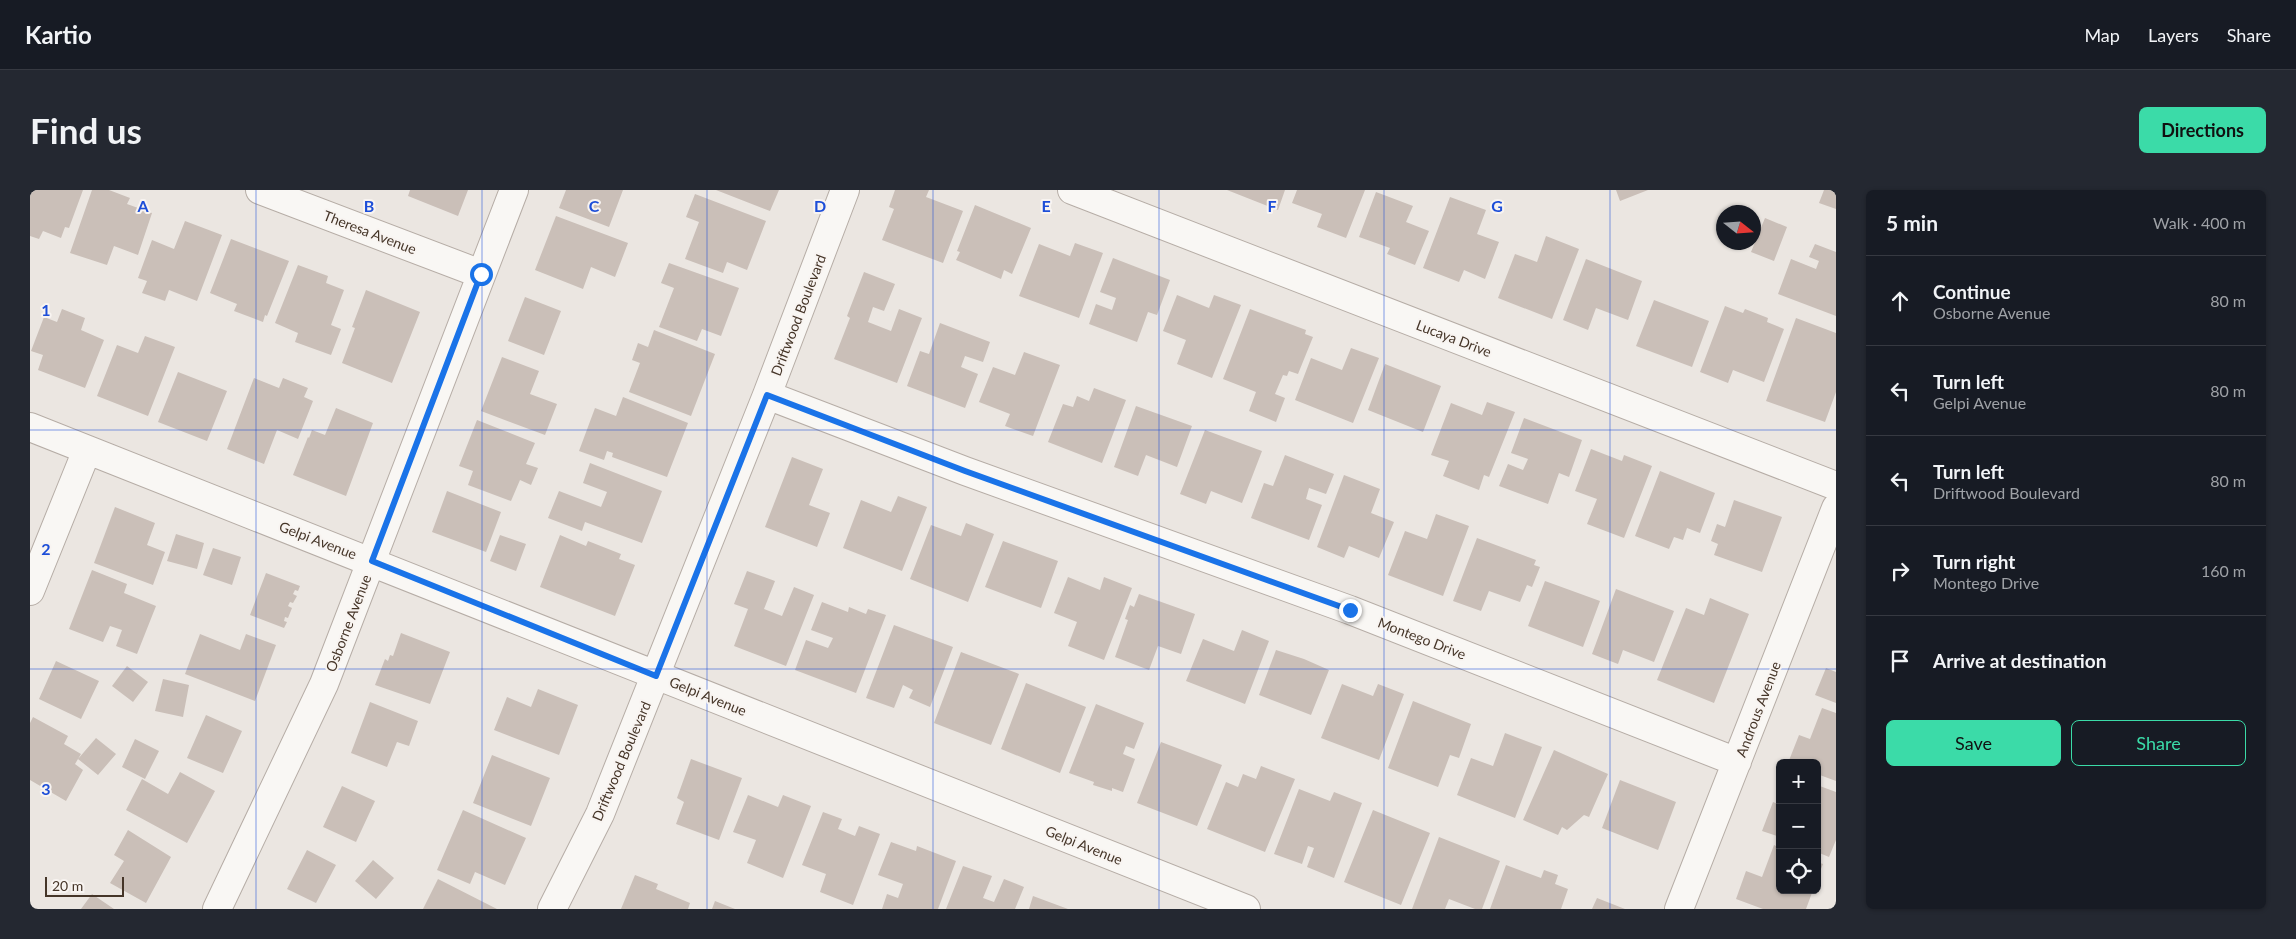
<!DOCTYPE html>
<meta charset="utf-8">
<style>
:root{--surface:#171b24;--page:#242831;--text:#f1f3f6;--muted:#9ea1a6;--line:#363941;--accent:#3bdba8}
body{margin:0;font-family:Lato,sans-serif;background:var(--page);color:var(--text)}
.controls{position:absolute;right:15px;bottom:15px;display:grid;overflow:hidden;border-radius:8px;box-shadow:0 1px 4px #0004}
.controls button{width:45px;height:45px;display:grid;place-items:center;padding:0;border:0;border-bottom:1px solid var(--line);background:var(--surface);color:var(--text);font:25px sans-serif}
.compass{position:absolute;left:1686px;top:15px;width:45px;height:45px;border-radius:50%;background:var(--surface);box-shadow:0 1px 4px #0004;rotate:107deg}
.scale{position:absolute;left:15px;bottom:12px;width:79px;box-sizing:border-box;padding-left:5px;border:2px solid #453528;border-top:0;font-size:14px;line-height:18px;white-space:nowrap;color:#453528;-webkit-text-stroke:4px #f8f4f1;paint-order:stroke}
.stop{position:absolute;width:15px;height:15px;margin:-11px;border:4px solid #1a73e8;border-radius:50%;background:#fff}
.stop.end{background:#1a73e8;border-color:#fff;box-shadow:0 1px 5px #0008}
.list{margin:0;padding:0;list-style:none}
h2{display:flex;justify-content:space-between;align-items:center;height:65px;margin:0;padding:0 20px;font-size:21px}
h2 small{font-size:16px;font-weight:400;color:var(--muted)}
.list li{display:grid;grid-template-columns:32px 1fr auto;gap:15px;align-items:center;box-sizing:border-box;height:90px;padding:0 20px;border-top:1px solid var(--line)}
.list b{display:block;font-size:19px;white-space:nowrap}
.list p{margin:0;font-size:16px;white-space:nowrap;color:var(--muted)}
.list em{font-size:16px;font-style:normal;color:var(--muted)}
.actions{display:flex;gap:10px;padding:15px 20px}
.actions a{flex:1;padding:11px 0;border:1px solid var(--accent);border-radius:8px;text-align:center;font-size:18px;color:var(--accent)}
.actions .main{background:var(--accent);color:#111}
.icon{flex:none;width:28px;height:28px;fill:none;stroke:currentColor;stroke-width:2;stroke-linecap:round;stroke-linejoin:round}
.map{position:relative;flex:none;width:1806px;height:719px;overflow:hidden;border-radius:8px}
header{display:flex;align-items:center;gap:30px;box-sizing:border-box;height:70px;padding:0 25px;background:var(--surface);border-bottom:1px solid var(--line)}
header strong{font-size:24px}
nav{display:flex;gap:28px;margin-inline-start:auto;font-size:18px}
.intro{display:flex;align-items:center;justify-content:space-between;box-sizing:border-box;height:120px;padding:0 30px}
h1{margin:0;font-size:35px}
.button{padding:12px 22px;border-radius:8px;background:var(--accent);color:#111;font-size:18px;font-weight:700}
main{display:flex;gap:30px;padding:0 30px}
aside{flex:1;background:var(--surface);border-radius:8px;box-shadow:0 1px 4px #0004}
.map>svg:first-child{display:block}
</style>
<header>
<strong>Kartio</strong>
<nav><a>Map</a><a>Layers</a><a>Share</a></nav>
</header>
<div class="intro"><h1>Find us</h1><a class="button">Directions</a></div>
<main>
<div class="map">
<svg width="1806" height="719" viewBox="0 0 1806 719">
<rect width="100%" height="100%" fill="#ebe6e1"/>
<path fill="#cabfb8" d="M0,0H53L39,38L35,37L31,48L13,41L9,49L0,46Z
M62,0H79L100,8L97,14L122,23L108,65L84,56L77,75L40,63Z
M380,0H438L428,26L378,6Z
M536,0H593L579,37L529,18Z
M686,0H749L740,21Z
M865,0H899L896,7L933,21L913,73L852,50L864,19L859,17Z
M1197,0H1255L1248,20Z
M1267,0H1335L1316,48L1287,37L1292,24L1262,13Z
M1586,0H1618L1590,11Z
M1794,0H1806V19L1789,13Z
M1346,2L1383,16L1376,32L1399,41L1385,75L1357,64L1360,58L1329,47Z
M665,4L736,31L717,80L697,72L693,83L655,69L669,32L656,27Z
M1420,7L1456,20L1447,44L1469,52L1455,89L1434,80L1429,92L1393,78Z
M945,15L1001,38L982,84L974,80L971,89L926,70L930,62L927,61Z
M526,26L598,53L585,87L561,77L553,99L505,80Z
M1735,28L1757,37L1744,71L1721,62Z
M155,31L192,45L167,111L139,100L135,111L112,103L117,91L108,88L122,50L144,59Z
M1516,46L1549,59L1522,129L1468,108L1485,64L1507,72Z
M201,49L259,71L237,126L235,125L233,132L204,121L207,114L180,103Z
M1045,53L1073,63L1049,128L989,106L1009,54L1040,66Z
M1785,54L1806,62V126L1748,104L1761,69L1786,79L1789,71L1779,67Z
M1083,68L1140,90L1127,125L1118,122L1107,152L1059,134L1066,114L1082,120L1086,108L1070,102Z
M1556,69L1612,91L1598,130L1566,118L1558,140L1533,130Z
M639,73L709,98L691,146L672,139L667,151L629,137L644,98L631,93Z
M268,75L298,86L296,93L314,100L301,135L311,139L301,165L265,152L268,143L245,133Z
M834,82L865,94L854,121L843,117L838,132L861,141L869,119L892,128L867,193L804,169L820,128L817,126Z
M336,100L390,122L362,193L312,173L325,138L322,137Z
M1147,105L1179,118L1184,105L1211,115L1182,188L1147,174L1156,150L1133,141Z
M495,107L531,121L514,165L478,151Z
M1624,110L1679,131L1662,177L1606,156Z
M1695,116L1713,123L1715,119L1738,128L1737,132L1754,139L1734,192L1703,180L1698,193L1670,182Z
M32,119L55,128L51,140L74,150L55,198L8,180L13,165L1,161L14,127L27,132Z
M1220,119L1276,140L1275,144L1283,147L1268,184L1259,181L1257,186L1253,185L1245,204L1255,208L1246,232L1219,221L1226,202L1193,189Z
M1766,128L1806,143V202L1795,232L1736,211Z
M910,133L960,152L953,172L935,166L931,177L948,184L935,218L877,196L890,161L899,164Z
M624,140L685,164L661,226L599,202L610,173L602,170L608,153L618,157Z
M115,146L145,157L118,226L67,206L87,155L108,163Z
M1321,158L1349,168L1323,233L1265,210L1281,168L1312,180Z
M994,162L1030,175L1003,246L975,236L980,224L949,212L963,177L985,185Z
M472,167L509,181L500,204L527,214L515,245L451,221Z
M1355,174L1411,196L1393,242L1338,220Z
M148,182L197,201L177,251L128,232Z
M224,188L249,198L253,188L278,198L274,207L283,211L268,249L247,240L234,274L197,259Z
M1064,198L1096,210L1072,273L1018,252L1033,214L1043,217L1047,206L1059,211Z
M593,207L658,233L637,287L582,267L583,263L577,261L574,270L549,261L565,218L586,226Z
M1457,212L1485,222L1459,287L1454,285L1449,300L1413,286L1419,271L1401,265L1421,213L1452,225Z
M1106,216L1162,236L1147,277L1116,265L1108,286L1084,277Z
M306,218L343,233L316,306L263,285L278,247L279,248L282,240L295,245Z
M1494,228L1552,250L1539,287L1529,283L1518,314L1469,296L1478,274L1493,280L1498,269L1481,263Z
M447,230L505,253L496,274L508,278L501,295L490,290L481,311L438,295L443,281L429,276Z
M1175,240L1232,261L1212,313L1181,301L1176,314L1150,304Z
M1561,259L1592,271L1594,265L1622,276L1594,348L1557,334L1567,309L1545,301Z
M1255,265L1304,284L1296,304L1279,298L1276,309L1292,315L1279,350L1221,328L1234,293L1243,296Z
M762,267L793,279L779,315L800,323L787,357L735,337Z
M560,273L632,301L612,353L555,332L552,341L518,328L529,301L571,317L577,302L553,293Z
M1630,281L1685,303L1670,343L1657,338L1653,350L1644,347L1639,359L1605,346Z
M1314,285L1350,299L1341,323L1364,332L1349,368L1319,356L1314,368L1287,357Z
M417,301L471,322L456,362L402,342Z
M868,306L897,317L872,381L813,358L831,310L861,322Z
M1704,310L1752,327L1732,382L1684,365L1688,354L1681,351L1687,334L1695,337Z
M85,317L125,333L117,355L135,362L123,395L64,373Z
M1406,324L1439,336L1413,406L1358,385L1375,341L1397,349Z
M936,333L964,344L938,412L880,389L901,335L931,346Z
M146,344L174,353L167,379L137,371Z
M470,345L496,354L486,381L460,371Z
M530,345L556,356L558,351L591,364L589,369L605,375L585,426L510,397Z
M1447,348L1506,370L1504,375L1510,377L1502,397L1497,395L1490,412L1459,401L1451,421L1423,411Z
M973,351L1028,371L1011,418L955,397Z
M183,358L211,367L202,395L173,385Z
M62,380L97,394L94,403L126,416L107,464L86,456L92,440L80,436L73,452L39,439Z
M717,381L745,391L734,419L752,426L764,397L784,405L756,476L704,456L718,419L704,414Z
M236,383L270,396L268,401L265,400L263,404L267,406L263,413L260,412L258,416L262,418L258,428L255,427L254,431L257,432L254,438L220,425Z
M1038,387L1070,400L1074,387L1102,398L1074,470L1038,456L1047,432L1024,423Z
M1515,391L1570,411L1553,457L1498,436Z
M1586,399L1644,421L1624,472L1593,460L1588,474L1562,464Z
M1109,404L1165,424L1151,464L1128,456L1119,480L1085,467L1098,430L1095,429L1100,415L1104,417Z
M1680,408L1719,424L1684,513L1627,490L1656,418L1674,425Z
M792,412L818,422L819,417L836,424L838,419L856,425L826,503L765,480L776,450L798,458L803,448L781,440Z
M864,435L923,457L900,517L879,508L883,500L873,495L864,518L836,508Z
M1212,440L1239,451L1215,514L1156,491L1173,449L1204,461Z
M371,443L420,462L400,514L345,495L355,469L358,471L360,465L363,466Z
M170,444L210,460L216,444L246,455L225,511L155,484Z
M1246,460L1274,469L1299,480L1281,525L1229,505Z
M931,462L989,484L961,555L904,533Z
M26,471L69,491L51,529L9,509Z
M97,476L118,492L103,512L82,496Z
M1796,478L1806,482V513L1785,505Z
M133,489L159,495L153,527L125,521Z
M996,493L1056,517L1030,583L971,559Z
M1312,494L1343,506L1348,494L1374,504L1349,570L1291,548Z
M508,499L548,515L529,565L464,540L477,507L501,517Z
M1383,511L1441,534L1429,568L1420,565L1408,597L1358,578Z
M340,512L388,531L379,556L367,552L357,577L321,563Z
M1066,514L1114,533L1104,559L1096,556L1093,564L1105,569L1093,602L1082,598V601L1063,595L1064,592L1039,583Z
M1792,518L1806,523V591L1787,584V573H1758L1769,545L1780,549Z
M176,525L212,541L193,583L157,568Z
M3,527L38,546L34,554L51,564L45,574L53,580L36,611L0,590V533Z
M1475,543L1512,557L1485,628L1427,605L1441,568L1463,576Z
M66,548L86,564L68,585L48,569Z
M105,549L129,561L115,589L92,577Z
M1131,552L1192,575L1167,636L1107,613Z
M1524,560L1578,584L1559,627L1554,625L1537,640L1532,637L1528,645L1493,630Z
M462,565L520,588L501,636L443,613Z
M661,569L712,588L689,650L646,634L654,612L647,608Z
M1231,576L1265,589L1235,662L1177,639L1196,592L1208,597L1213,584L1226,589Z
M150,582L185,601L157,653L96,620L112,589L138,604Z
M1590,590L1646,612L1628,660L1572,638Z
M1787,595L1806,602V650L1799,667L1787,662Z
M312,596L345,611L326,652L293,637Z
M1269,599L1300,611L1304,602L1332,613L1304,688L1277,677L1284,658L1278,656L1272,674L1244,664Z
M718,605L748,617L753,605L781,616L753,688L717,673L726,650L703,642Z
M1743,612L1750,615V647L1732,641Z
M433,620L496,648L475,695L445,682L440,694L407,680Z
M1343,620L1400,643L1371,715L1314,692Z
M793,622L812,629L808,639L825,646L829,636L850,644L823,715L790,702L796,684L772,675Z
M98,640L141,667L116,713L80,693L94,671L84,665Z
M1409,647L1470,671L1452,719H1445L1419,709L1415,719H1382Z
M861,652L886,661L887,656L926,671L908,719H852L857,704L868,708L873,694L848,685Z
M1744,655L1750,658V700H1783L1776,719H1733L1706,709L1716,681L1732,687Z
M277,660L306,675L286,713L257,699Z
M343,670L364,688L346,709L325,691Z
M1787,672L1793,674L1787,689Z
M1476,675L1511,688L1514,680L1528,685L1525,694L1538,699L1531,719H1460Z
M933,676L962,686L953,708L964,712L974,689L994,697L985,719H916Z
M605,685L628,694L626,699L660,713L658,719H591Z
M408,689L467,719H393Z
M62,704L84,719H51Z
M1003,706L1038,719H999Z
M1567,708L1595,719H1562Z
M685,711L705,719H682Z"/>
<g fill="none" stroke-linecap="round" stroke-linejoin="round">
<defs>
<path id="minor" d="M230,0L451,84
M1042,0L1806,296
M737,205L935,281L1320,420L1707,572
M0,237L1216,719
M0,401L57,260
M187,719L294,494L484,0
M522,719L570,624L737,205L815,0
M1649,719L1806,318"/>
</defs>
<use href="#minor" stroke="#b6ada6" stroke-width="30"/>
<use href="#minor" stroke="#f9f7f4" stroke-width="28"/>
</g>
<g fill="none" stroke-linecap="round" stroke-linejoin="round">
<path stroke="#1a73e8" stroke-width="6" d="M451,84L342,371L626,486L737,205L935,281L1320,420"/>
</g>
<path fill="none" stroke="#1d4ed8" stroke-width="1" stroke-opacity="0.55" d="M226,0V719M452,0V719M677,0V719M903,0V719M1129,0V719M1354,0V719M1580,0V719M0,240H1806M0,479H1806"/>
<g text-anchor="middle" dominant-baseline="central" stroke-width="4" stroke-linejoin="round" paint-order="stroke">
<g font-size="14" fill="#453528" stroke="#f8f4f1">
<text transform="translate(340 42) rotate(21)">Theresa Avenue</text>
<text transform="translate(768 125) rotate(-69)">Driftwood Boulevard</text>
<text transform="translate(1424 148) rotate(21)">Lucaya Drive</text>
<text transform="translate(288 350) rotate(21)">Gelpi Avenue</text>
<text transform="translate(318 433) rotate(-69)">Osborne Avenue</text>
<text transform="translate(1392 448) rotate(21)">Montego Drive</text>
<text transform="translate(678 506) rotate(22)">Gelpi Avenue</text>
<text transform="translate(1728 519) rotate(-69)">Androus Avenue</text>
<text transform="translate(591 571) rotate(-67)">Driftwood Boulevard</text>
<text transform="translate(1054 655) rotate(22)">Gelpi Avenue</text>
</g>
</g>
<g font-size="16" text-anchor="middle" font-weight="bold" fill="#1d4ed8" stroke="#f8f4f1" stroke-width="4" stroke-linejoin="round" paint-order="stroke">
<text x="113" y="22">A</text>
<text x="339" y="22">B</text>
<text x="564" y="22">C</text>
<text x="790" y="22">D</text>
<text x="1016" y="22">E</text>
<text x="1242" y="22">F</text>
<text x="1467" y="22">G</text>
<text x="16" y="126">1</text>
<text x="16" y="365">2</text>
<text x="16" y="605">3</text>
</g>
</svg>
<div class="controls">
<button>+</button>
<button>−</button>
<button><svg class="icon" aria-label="locate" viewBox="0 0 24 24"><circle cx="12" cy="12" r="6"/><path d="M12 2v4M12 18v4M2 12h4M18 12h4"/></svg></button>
</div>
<svg class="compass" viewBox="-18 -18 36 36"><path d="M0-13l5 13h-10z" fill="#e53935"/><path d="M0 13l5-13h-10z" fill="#9ea1a6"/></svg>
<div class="scale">20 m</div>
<div class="stop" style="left:451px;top:84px"></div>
<div class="stop end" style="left:1320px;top:420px"></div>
</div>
<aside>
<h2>5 min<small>Walk · 400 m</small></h2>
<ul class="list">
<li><svg class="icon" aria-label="ahead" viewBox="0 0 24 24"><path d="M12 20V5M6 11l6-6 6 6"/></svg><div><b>Continue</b><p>Osborne Avenue</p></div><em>80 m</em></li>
<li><svg class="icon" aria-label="left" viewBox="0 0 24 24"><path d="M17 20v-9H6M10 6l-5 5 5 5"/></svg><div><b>Turn left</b><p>Gelpi Avenue</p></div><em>80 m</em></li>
<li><svg class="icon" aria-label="left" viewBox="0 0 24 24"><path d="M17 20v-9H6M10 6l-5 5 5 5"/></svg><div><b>Turn left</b><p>Driftwood Boulevard</p></div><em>80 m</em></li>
<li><svg class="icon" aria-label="right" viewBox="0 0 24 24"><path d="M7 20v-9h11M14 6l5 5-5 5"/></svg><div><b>Turn right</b><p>Montego Drive</p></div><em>160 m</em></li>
<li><svg class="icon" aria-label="arrive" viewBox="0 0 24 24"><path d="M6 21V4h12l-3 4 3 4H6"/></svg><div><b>Arrive at destination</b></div></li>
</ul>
<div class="actions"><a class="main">Save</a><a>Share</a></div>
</aside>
</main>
